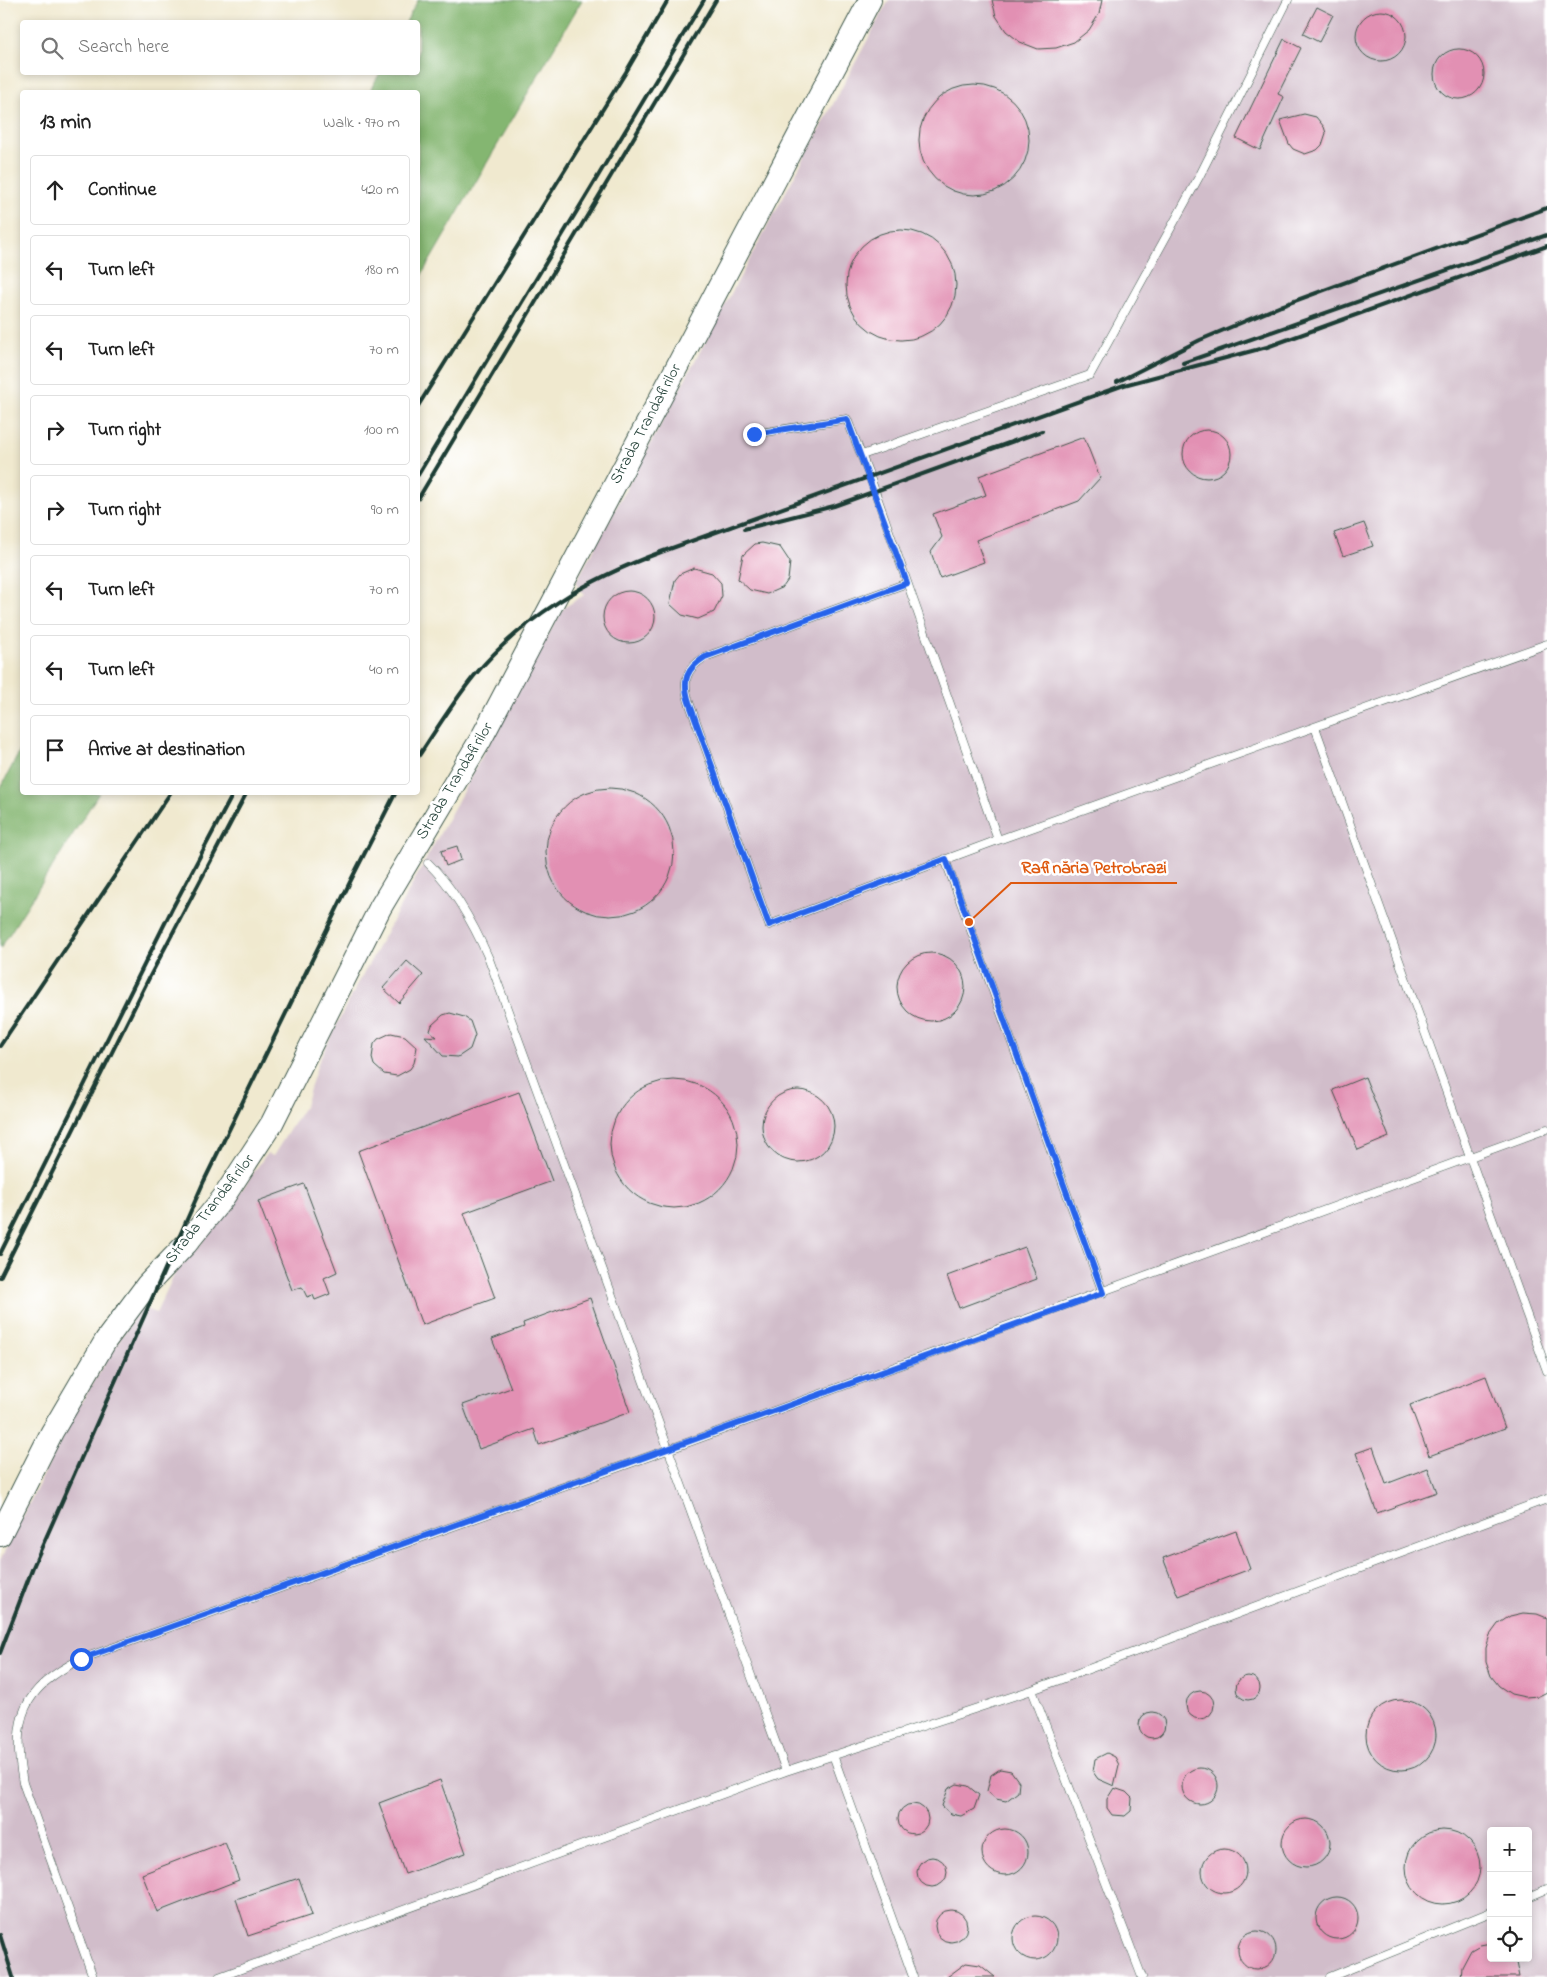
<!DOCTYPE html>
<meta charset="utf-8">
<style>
:root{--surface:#fff;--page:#f2f2f2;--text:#222;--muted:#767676;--line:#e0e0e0}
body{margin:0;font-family:"Indie Flower",sans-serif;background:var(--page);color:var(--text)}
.controls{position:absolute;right:15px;bottom:15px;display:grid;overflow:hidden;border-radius:5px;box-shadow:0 2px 8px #0003}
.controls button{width:45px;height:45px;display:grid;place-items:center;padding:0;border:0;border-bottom:1px solid var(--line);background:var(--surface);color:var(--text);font:25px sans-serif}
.stop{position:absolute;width:15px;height:15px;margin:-11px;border:4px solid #2563eb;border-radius:50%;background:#fff}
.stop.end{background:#2563eb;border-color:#fff;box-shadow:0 1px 5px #0008}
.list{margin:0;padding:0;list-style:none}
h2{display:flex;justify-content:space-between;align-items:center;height:65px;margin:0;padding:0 20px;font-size:21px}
h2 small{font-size:16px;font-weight:400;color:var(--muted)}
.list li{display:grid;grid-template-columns:32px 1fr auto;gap:15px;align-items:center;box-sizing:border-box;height:70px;margin:0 10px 10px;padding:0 10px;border:1px solid var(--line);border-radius:5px}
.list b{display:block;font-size:19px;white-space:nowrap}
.list em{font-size:16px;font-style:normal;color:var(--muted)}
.icon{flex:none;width:28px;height:28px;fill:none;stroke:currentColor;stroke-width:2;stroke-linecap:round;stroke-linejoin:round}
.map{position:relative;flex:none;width:1547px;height:1977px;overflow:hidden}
.search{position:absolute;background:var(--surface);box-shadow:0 2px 8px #0003;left:20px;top:20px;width:400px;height:55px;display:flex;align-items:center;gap:12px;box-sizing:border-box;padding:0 18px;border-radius:5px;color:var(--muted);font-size:19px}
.panel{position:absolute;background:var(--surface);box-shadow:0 2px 8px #0003;left:20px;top:90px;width:400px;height:705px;border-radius:5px}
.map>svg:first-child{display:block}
</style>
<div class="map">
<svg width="1547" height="1977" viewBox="0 0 1547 1977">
<rect width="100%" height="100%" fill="#fff"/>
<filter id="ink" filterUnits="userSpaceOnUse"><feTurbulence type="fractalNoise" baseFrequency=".02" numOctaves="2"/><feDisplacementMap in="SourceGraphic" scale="10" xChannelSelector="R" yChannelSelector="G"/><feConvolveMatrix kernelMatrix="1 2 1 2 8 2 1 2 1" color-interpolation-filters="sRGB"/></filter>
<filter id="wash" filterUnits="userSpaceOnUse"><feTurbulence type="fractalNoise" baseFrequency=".0096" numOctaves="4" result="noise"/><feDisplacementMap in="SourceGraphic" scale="20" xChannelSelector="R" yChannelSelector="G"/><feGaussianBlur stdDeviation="1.12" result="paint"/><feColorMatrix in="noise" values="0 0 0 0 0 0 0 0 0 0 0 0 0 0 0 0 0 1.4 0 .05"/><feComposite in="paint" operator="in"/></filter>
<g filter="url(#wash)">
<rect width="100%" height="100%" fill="#f0e9cf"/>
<path fill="#d1bdca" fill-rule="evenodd" d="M889,0H1547V1977H0V1561L78,1407L140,1307L156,1313L175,1273L221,1220L267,1153L273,1156L305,1105L318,1063L347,1004L559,615L565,607L584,595L576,582ZM1491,1831H1528V1958H1491Z"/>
<path fill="#84b671" stroke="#527a52" d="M418,0H582L418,281V92H369L380,73L418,72V22H406Z
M22,747V792L99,793L0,949V789Z"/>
<g id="blocks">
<path fill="#e290b3" d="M992,0H1102L1099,14L1089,30L1074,42L1056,48L1038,49L1020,42L1006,31L996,16Z
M1317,7L1333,15L1319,42L1303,34Z
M1356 36a25 25 0 1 1 50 0a25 25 0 1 1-50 0Z
M1284,39L1301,48L1278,94L1284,97L1260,150L1236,138Z
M1434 74a25 25 0 1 1 50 0a25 25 0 1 1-50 0Z
M919 140a55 55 0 1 1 110 0a55 55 0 1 1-110 0Z
M1304,114L1316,117L1324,127L1326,133L1322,145L1317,150L1305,154L1293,149L1289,144L1280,120Z
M846 285a55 55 0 1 1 110 0a55 55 0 1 1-110 0Z
M1183 454a24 24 0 1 1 48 0a24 24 0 1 1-48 0Z
M1084,437L1100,478L1079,501L976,540L984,562L940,578L931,552L942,537L933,514L986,495L979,476Z
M1364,523L1373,546L1343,556L1334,533Z
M762,543L780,547L790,562L788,580L783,587L767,594L750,590L738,579L743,555L755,544Z
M694,568L712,573L721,583L722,596L714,612L698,619L682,615L670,604L675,580L680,574Z
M603 617a26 26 0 1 1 52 0a26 26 0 1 1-52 0Z
M546 852a64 64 0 1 1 128 0a64 64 0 1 1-128 0Z
M457,846L461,860L446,866L441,851Z
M897 987a34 34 0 1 1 68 0a34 34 0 1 1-68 0Z
M407,961L423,975L399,1003L383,988Z
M450,1013L464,1017L470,1021L475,1035L470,1049L458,1057L443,1056L425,1036L437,1037L430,1031L432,1025L443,1015Z
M391,1033L405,1036L417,1047L414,1063L410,1069L397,1076L384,1074L374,1065L372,1058L374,1044L378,1039Z
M1365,1077L1389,1137L1358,1150L1333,1090Z
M610 1144a64 64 0 1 1 128 0a64 64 0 1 1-128 0Z
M762 1126a36 36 0 1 1 72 0a36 36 0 1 1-72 0Z
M519,1092L552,1181L464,1213L495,1298L422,1325L358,1151Z
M304,1184L337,1272L324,1278L330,1294L315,1300L313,1295L307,1297L302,1287L292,1290L258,1201Z
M1025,1247L1037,1279L959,1308L947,1276Z
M590,1298L630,1412L539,1445L534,1429L479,1449L463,1405L511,1388L492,1339L524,1327L523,1323Z
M1486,1376L1505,1428L1429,1456L1410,1405Z
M1373,1447L1386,1484L1428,1468L1437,1492L1377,1513L1356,1453Z
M1236,1531L1250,1569L1178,1596L1163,1558Z
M1523,1613L1537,1614L1547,1618V1692L1539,1696L1525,1697L1511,1694L1499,1686L1491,1676L1486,1662V1648L1490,1635L1498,1624L1510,1616Z
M1236 1688a12 12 0 1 1 24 0a12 12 0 1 1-24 0Z
M1186 1705a14 14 0 1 1 28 0a14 14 0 1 1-28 0Z
M1366 1735a35 35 0 1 1 70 0a35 35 0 1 1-70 0Z
M1139 1725a13 13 0 1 1 26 0a13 13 0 1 1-26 0Z
M1107,1753L1115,1757L1119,1765L1114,1786L1098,1779L1093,1772L1095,1759Z
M1182 1786a18 18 0 1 1 36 0a18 18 0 1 1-36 0Z
M1000,1769L1011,1771L1019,1782L1018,1792L1006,1801L996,1799L987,1791L991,1775Z
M440,1780L466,1853L405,1874L379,1803Z
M957,1784L968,1786L979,1795L974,1809L961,1816L951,1814L942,1806L948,1789Z
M1114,1788L1126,1792L1132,1798L1131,1811L1125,1816L1112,1815L1107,1808V1799Z
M898 1819a15 15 0 1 1 30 0a15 15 0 1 1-30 0Z
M1282 1843a24 24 0 1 1 48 0a24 24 0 1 1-48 0Z
M982 1852a23 23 0 1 1 46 0a23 23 0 1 1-46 0Z
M1406 1867a37 37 0 1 1 74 0a37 37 0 1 1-74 0Z
M225,1842L239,1880L157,1912L142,1874Z
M1202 1871a22 22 0 1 1 44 0a22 22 0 1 1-44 0Z
M917 1872a15 15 0 1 1 30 0a15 15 0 1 1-30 0Z
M299,1878L312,1915L248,1936L236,1899Z
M1316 1918a21 21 0 1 1 42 0a21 21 0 1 1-42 0Z
M935 1926a16 16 0 1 1 32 0a16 16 0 1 1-32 0Z
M1013 1938a22 22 0 1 1 44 0a22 22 0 1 1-44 0Z
M1238 1950a19 19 0 1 1 38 0a19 19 0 1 1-38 0Z
M1491,1943V1958H1515L1519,1977H1461L1462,1967L1471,1950L1480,1945Z
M966,1963L980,1965L995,1977H947Z"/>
</g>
</g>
<g filter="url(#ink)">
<use href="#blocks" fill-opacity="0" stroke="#3e574b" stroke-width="1"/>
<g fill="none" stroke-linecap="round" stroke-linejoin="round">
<defs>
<path id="service" d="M754,434L847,419L870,477L998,840
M862,455L1090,375L1200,175L1288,0
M907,583L705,657C686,669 682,680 689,702L769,925L998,840L1547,644
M1315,727L1547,1371
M945,859L1103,1293
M428,863C455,889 474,925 489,959L786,1771
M1032,1690L1142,1977
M833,1755L913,1977
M1528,1897L1547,1889
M93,1977L23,1783C11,1719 22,1688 81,1659L670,1449L1547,1129
M219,1977L786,1771L1032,1690L1547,1499
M1330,1977L1491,1912"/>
<path id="secondary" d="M0,1535L52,1432L106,1340L147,1285L186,1244L223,1198L272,1123L380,908L481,739L870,0"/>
</defs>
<use href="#service" stroke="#3e574b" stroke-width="9"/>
<use href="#secondary" stroke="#3e574b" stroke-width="24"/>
<use href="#service" stroke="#fff" stroke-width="8"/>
<use href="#secondary" stroke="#fff" stroke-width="22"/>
<path stroke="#1f3d34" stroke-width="4" d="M1183,363L1547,235
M1117,382L1200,340L1281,306L1547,208
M418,406L626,72L668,0
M418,475L704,0
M418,499L716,0
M744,529L834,506L1042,431
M418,757C436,730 453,702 474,676C524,616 588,579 661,552L1124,385L1267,347L1547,246
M0,1046L171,792
M0,1254L172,909L234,792
M0,1277L149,978L247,792
M0,1653L33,1567L204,1181L352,878L396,792
M0,1935L13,1977"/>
</g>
</g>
<g fill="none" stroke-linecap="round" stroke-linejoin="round" filter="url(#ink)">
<path stroke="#2563eb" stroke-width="6" d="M81,1659L1103,1293L946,859L769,925L689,702C682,680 686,669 705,657L907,583L847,419L754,434"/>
</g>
<g text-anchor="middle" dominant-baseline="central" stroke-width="5" stroke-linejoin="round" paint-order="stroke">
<g font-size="16" fill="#1f3d34" stroke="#fff">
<text transform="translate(646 424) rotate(-62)">Strada Trandafirilor</text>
<text transform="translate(455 781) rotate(-59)">Strada Trandafirilor</text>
<text transform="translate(210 1209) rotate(-52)">Strada Trandafirilor</text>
</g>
</g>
<path fill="none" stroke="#de580e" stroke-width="2" d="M969 922L1011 883H1177"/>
<circle fill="#de580e" stroke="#fff" stroke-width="2" cx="969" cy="922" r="5"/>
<g font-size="18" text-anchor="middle" font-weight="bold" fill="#de580e" stroke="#fff" stroke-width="5" stroke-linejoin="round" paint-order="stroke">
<text x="1094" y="873">Rafinăria Petrobrazi</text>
</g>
</svg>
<div class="controls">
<button>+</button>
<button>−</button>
<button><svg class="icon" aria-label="locate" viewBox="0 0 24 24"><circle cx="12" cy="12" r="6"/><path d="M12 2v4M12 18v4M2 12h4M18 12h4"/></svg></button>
</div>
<div class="stop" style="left:81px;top:1659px"></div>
<div class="stop end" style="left:754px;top:434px"></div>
<div class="search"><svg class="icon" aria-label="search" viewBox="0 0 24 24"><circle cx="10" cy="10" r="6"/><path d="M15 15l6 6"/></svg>Search here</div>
<section class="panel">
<h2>13 min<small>Walk · 970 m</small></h2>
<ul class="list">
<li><svg class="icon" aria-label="ahead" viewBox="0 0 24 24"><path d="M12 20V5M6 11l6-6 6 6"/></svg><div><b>Continue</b></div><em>420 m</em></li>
<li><svg class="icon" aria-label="left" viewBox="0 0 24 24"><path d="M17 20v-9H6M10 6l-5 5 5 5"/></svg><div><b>Turn left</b></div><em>180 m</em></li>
<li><svg class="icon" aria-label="left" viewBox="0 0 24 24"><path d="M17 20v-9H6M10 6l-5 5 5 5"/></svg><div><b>Turn left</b></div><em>70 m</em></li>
<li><svg class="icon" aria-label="right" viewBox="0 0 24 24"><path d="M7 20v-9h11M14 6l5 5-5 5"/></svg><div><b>Turn right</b></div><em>100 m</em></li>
<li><svg class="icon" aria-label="right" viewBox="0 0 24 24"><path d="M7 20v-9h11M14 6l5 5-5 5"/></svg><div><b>Turn right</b></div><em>90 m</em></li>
<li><svg class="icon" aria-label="left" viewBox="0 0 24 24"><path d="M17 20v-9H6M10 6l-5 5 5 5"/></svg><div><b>Turn left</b></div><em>70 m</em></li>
<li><svg class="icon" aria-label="left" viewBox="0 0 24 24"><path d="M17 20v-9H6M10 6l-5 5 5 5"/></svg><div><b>Turn left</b></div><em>40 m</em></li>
<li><svg class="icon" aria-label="arrive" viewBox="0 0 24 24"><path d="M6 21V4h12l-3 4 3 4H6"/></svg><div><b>Arrive at destination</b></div></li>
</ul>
</section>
</div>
